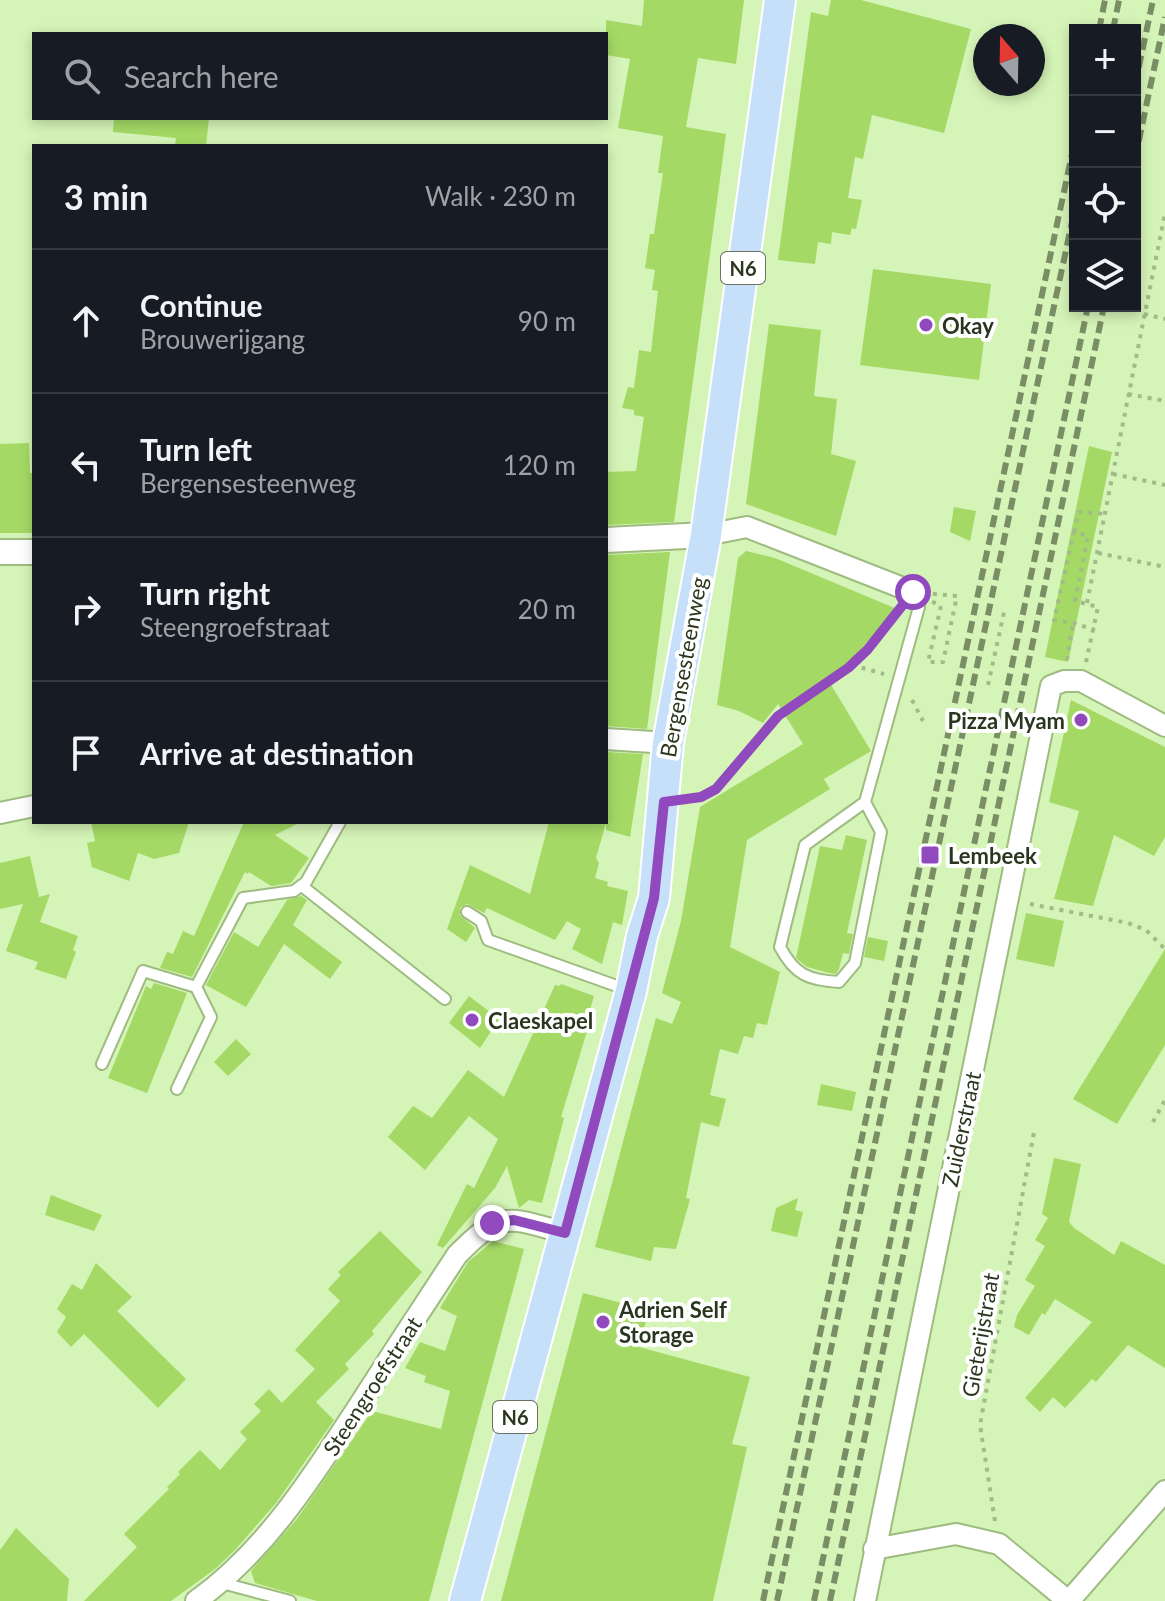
<!DOCTYPE html>
<meta charset="utf-8">
<style>
:root{--surface:#171b24;--page:#242831;--text:#f1f3f6;--muted:#9ea1a6;--line:#363941}
body{margin:0;font-family:Lato,sans-serif;background:var(--page);color:var(--text)}
.controls{position:absolute;right:24px;top:24px;display:grid;overflow:hidden;border-radius:0px;box-shadow:0 4px 12px #0003}
.controls button{width:72px;height:72px;display:grid;place-items:center;padding:0;border:0;border-bottom:2px solid var(--line);background:var(--surface);color:var(--text);font:40px sans-serif}
.compass{position:absolute;left:973px;top:24px;width:72px;height:72px;border-radius:50%;background:var(--surface);box-shadow:0 4px 12px #0003;rotate:340deg}
.stop{position:absolute;width:24px;height:24px;margin:-18px;border:6px solid #904abe;border-radius:50%;background:#fff}
.stop.end{background:#904abe;border-color:#fff;box-shadow:0 2px 8px #0008}
.list{margin:0;padding:0;list-style:none}
h2{display:flex;justify-content:space-between;align-items:center;height:104px;margin:0;padding:0 32px;font-size:34px}
h2 small{font-size:26px;font-weight:400;color:var(--muted)}
.list li{display:grid;grid-template-columns:52px 1fr auto;gap:24px;align-items:center;box-sizing:border-box;height:144px;padding:0 32px;border-top:2px solid var(--line)}
.list b{display:block;font-size:30px;white-space:nowrap}
.list p{margin:0;font-size:26px;white-space:nowrap;color:var(--muted)}
.list em{font-size:26px;font-style:normal;color:var(--muted)}
.icon{flex:none;width:44px;height:44px;fill:none;stroke:currentColor;stroke-width:2;stroke-linecap:round;stroke-linejoin:round}
.map{position:relative;flex:none;width:1165px;height:1601px;overflow:hidden}
.search{position:absolute;background:var(--surface);box-shadow:0 4px 12px #0003;left:32px;top:32px;width:576px;height:88px;display:flex;align-items:center;gap:20px;box-sizing:border-box;padding:0 28px;border-radius:0px;color:var(--muted);font-size:30px}
.panel{position:absolute;background:var(--surface);box-shadow:0 4px 12px #0003;left:32px;top:144px;width:576px;height:680px;border-radius:0px}
.map>svg:first-child{display:block}
</style>
<div class="map">
<svg width="1165" height="1601" viewBox="0 0 1165 1601">
<rect width="100%" height="100%" fill="#d5f4b7"/>
<path fill="#a4d965" d="M644,0H744L736,64L698,58L686,127L726,134L674,522L606,525V472L636,471L644,417L634,415V410L622,408L628,387L634,388L639,350L651,352L658,291L652,290L655,270L645,268L650,234H654L663,173H658L663,136L618,128L630,59L606,55V20L642,26Z
M831,0H861L971,29L944,133L872,115L863,159L855,157L848,198L862,200L856,229L852,228L850,235L832,232L831,244L818,242L815,264L778,260L811,12L828,16Z
M114,118H209L206,146H175L176,138L113,132Z
M873,269L991,284L979,380L860,365Z
M769,324L821,330L814,396L837,399L831,454L856,461L836,536L746,504Z
M29,443L30,473H34V533H0V444Z
M1089,446L1112,452L1068,662L1045,657Z
M954,507L976,511L970,541L950,532Z
M746,551L775,558L897,609L830,683L871,751L824,779L830,789L747,840L730,947L780,972L767,1025L757,1023L753,1038L744,1036L738,1054L720,1049L710,1095L726,1099L719,1127L701,1122L686,1198L690,1199L676,1249L654,1247L651,1261L595,1247L656,1018L672,1024L681,1002L662,993L681,921L700,807L803,744L778,704L763,723L739,711L717,705L738,558Z
M670,552L647,729L606,726V555Z
M1071,700L1165,747V837L1154,856L1114,835L1093,906L1054,899L1079,811L1049,802Z
M606,752L643,754L630,837L606,830V823L596,858L599,863L595,878L608,882L607,886L628,891L622,925L613,922L602,964L572,949L581,929L567,921L555,940L487,908L484,913L467,904L460,908V915L475,928L466,942L447,929L470,865L530,894L549,822H606Z
M91,822H189L179,853L154,859L138,853L129,881L92,867L87,843L95,841Z
M244,822H301L275,835L309,858L291,883L271,886L249,872L248,874L245,872L192,977L160,968L167,952L173,954L183,931L194,936Z
M846,835L867,840L847,933L853,934L849,954L843,953L839,969L836,974L829,973L807,967L796,958L820,846L842,850Z
M30,856L39,897L50,894L40,922L78,936L73,950L76,952L66,979L35,969L38,962L6,951L23,904L0,909V863Z
M301,896L307,900L293,925L342,962L330,979L284,944L246,1007L206,985L234,932L258,947L287,900Z
M1026,913L1064,921L1054,967L1016,959Z
M868,937L888,941L884,961L864,957Z
M1165,949V1045L1117,1124L1073,1099Z
M154,983L187,993L147,1093L108,1078L146,986L151,989Z
M561,984L594,996L585,1027L588,1028L561,1117L564,1118L542,1203L529,1200L519,1208L507,1166L495,1188L443,1248L437,1245L467,1184L474,1188L498,1139L469,1116L425,1170L388,1137L413,1106L432,1118L468,1070L504,1097L555,985L560,986Z
M469,996L499,1019L480,1048L449,1023Z
M236,1039L251,1054L228,1076L214,1062Z
M821,1084L856,1092L852,1111L817,1105Z
M1054,1158L1081,1164L1069,1222L1074,1228L1114,1255L1121,1241L1165,1265V1368L1128,1345L1096,1382L1092,1379L1065,1408L1053,1397L1040,1412L1025,1398L1092,1322L1055,1299L1045,1315L1042,1313L1029,1335L1014,1327L1017,1315L1035,1286L1025,1280L1045,1246L1035,1240L1048,1218L1042,1214Z
M51,1195L102,1215L94,1231L45,1215Z
M798,1198L795,1210L803,1212L797,1237L771,1231L776,1208Z
M380,1231L422,1272L372,1331L374,1334L345,1364L349,1369L316,1402L334,1420L276,1503L235,1550L215,1569L171,1601H84L137,1547L124,1534L169,1489L167,1487L180,1474L178,1472L200,1450L220,1470L247,1439L240,1432L261,1411L254,1404L269,1389L282,1403L315,1369L295,1350L340,1301L328,1289L341,1275L338,1272Z
M493,1241L524,1249L429,1601H317L255,1583L251,1571L297,1519L372,1411L441,1429L450,1391L424,1382L426,1376L405,1368L420,1342L445,1351L457,1316L440,1308L468,1262Z
M96,1263L132,1297L117,1311L186,1379L158,1408L84,1334L71,1347L57,1332L66,1317L57,1309L72,1284L82,1290Z
M583,1293L649,1310L639,1347L750,1377L732,1444L747,1447L713,1601H501Z
M16,1528L69,1579L67,1601H0V1550Z"/>
<g fill="none" stroke-linecap="round" stroke-linejoin="round">
<defs>
<path id="service" d="M865,802L881,832L855,963L839,982C808,980 795,975 780,947L805,845L865,802L919,607L913,592
M302,886L445,999
M467,912L481,921L488,940L628,990
M102,1064L143,971L196,987L243,898L294,891L306,882L340,822
M177,1089L211,1017L196,987
M222,1583L290,1601"/>
<path id="minor" d="M706,535L747,527L913,592
M606,739L668,743
M0,813L34,806
M874,1549L956,1534L999,1544L1068,1601
M196,1601C266,1551 313,1476 360,1404C392,1354 424,1305 457,1255C501,1210 508,1217 565,1233
M865,1601L1051,686L1064,681H1081L1165,726
M1069,1601L1165,1491"/>
<path id="tertiary" d="M606,540L706,535
M0,552H34"/>
<path id="primary" d="M465,1601L631,991L642,936L654,898L668,743L706,535L780,0"/>
</defs>
<use href="#service" stroke="#9ebb80" stroke-width="14"/>
<use href="#minor" stroke="#9ebb80" stroke-width="24"/>
<use href="#tertiary" stroke="#9ebb80" stroke-width="28"/>
<use href="#primary" stroke="#fff" stroke-width="34"/>
<path stroke="#a2bb89" stroke-width="4" stroke-dasharray="4 6" stroke-linecap="butt" d="M1144,314L1165,319
M1128,394L1165,401
M1113,474L1165,485
M1074,532L1079,512L1105,514
M1098,553L1165,567
M913,592L957,596L943,662H928L941,606Z
M1087,603L1165,213
M1067,660L1073,623
M1086,662L1098,607L1075,601L1088,536L1074,532L1054,620L1073,623L1095,630
M852,665L884,674
M988,685L1005,608
M912,700L923,721
M690,799L701,797L716,789L778,716L848,668L897,613
M1030,904L1128,923L1146,930L1165,949
M1153,1122L1165,1100
M995,1521L980,1425L1034,1132"/>
<use href="#service" stroke="#fff" stroke-width="10"/>
<use href="#minor" stroke="#fff" stroke-width="20"/>
<use href="#tertiary" stroke="#fff" stroke-width="24"/>
<use href="#primary" stroke="#c6e0fa" stroke-width="30"/>
<path stroke="#7a8e65" stroke-width="6" stroke-dasharray="12 6" stroke-linecap="butt" d="M1099,30L1105,0
M1113,30L1119,0
M1135,85L1153,0
M1135,159L1165,17
M763,1601L1075,140
M777,1601L1075,208
M814,1601L1088,306
M830,1601L1104,306"/>
</g>
<g fill="none" stroke-linecap="round" stroke-linejoin="round">
<path stroke="#904abe" stroke-width="10" d="M492,1223L514,1220L565,1233L654,898L664,802L701,797L716,789L778,716L848,668L868,649L913,592"/>
</g>
<g fill="#904abe" stroke="#fff" stroke-width="3">
<circle cx="926" cy="325" r="8"/>
<circle cx="1081" cy="720" r="8"/>
<rect x="920" y="845" width="20" height="20" rx="4"/>
<circle cx="472" cy="1020" r="8"/>
<circle cx="603" cy="1322" r="8"/>
</g>
<g text-anchor="middle" dominant-baseline="central" stroke-width="8" stroke-linejoin="round" paint-order="stroke">
<g fill="#fff" stroke="#6b7262" stroke-width="2">
<rect x="721" y="252" width="44" height="32" rx="6"/>
<rect x="493" y="1401" width="44" height="32" rx="6"/>
</g>
<g font-size="20" font-weight="bold" fill="#2b361e">
<text x="743" y="268">N6</text>
<text x="515" y="1417">N6</text>
</g>
<g font-size="22" font-weight="bold" fill="#2b361e" stroke="#fff" text-anchor="start">
<text x="942" y="325">Okay</text>
<text x="1065" y="720" text-anchor="end">Pizza Myam</text>
<text x="948" y="855">Lembeek</text>
<text x="488" y="1020">Claeskapel</text>
<text x="619" y="1309">Adrien Self<tspan x="619" dy="25">Storage</tspan></text>
</g>
<g font-size="22" fill="#2b361e" stroke="#fff">
<text transform="translate(683 667) rotate(-80)">Bergensesteenweg</text>
<text transform="translate(961 1129) rotate(-78)">Zuiderstraat</text>
<text transform="translate(980 1335) rotate(-80)">Gieterijstraat</text>
<text transform="translate(372 1386) rotate(-57)">Steengroefstraat</text>
</g>
</g>
</svg>
<div class="controls">
<button>+</button>
<button>−</button>
<button><svg class="icon" aria-label="locate" viewBox="0 0 24 24"><circle cx="12" cy="12" r="6"/><path d="M12 2v4M12 18v4M2 12h4M18 12h4"/></svg></button>
<button><svg class="icon" aria-label="layers" viewBox="0 0 24 24"><path d="M12 4l9 5-9 5-9-5zM3 14l9 5 9-5"/></svg></button>
</div>
<svg class="compass" viewBox="-18 -18 36 36"><path d="M0-13l5 13h-10z" fill="#e53935"/><path d="M0 13l5-13h-10z" fill="#9ea1a6"/></svg>
<div class="stop" style="left:913px;top:592px"></div>
<div class="stop end" style="left:492px;top:1223px"></div>
<div class="search"><svg class="icon" aria-label="search" viewBox="0 0 24 24"><circle cx="10" cy="10" r="6"/><path d="M15 15l6 6"/></svg>Search here</div>
<section class="panel">
<h2>3 min<small>Walk · 230 m</small></h2>
<ul class="list">
<li><svg class="icon" aria-label="ahead" viewBox="0 0 24 24"><path d="M12 20V5M6 11l6-6 6 6"/></svg><div><b>Continue</b><p>Brouwerijgang</p></div><em>90 m</em></li>
<li><svg class="icon" aria-label="left" viewBox="0 0 24 24"><path d="M17 20v-9H6M10 6l-5 5 5 5"/></svg><div><b>Turn left</b><p>Bergensesteenweg</p></div><em>120 m</em></li>
<li><svg class="icon" aria-label="right" viewBox="0 0 24 24"><path d="M7 20v-9h11M14 6l5 5-5 5"/></svg><div><b>Turn right</b><p>Steengroefstraat</p></div><em>20 m</em></li>
<li><svg class="icon" aria-label="arrive" viewBox="0 0 24 24"><path d="M6 21V4h12l-3 4 3 4H6"/></svg><div><b>Arrive at destination</b></div></li>
</ul>
</section>
</div>
